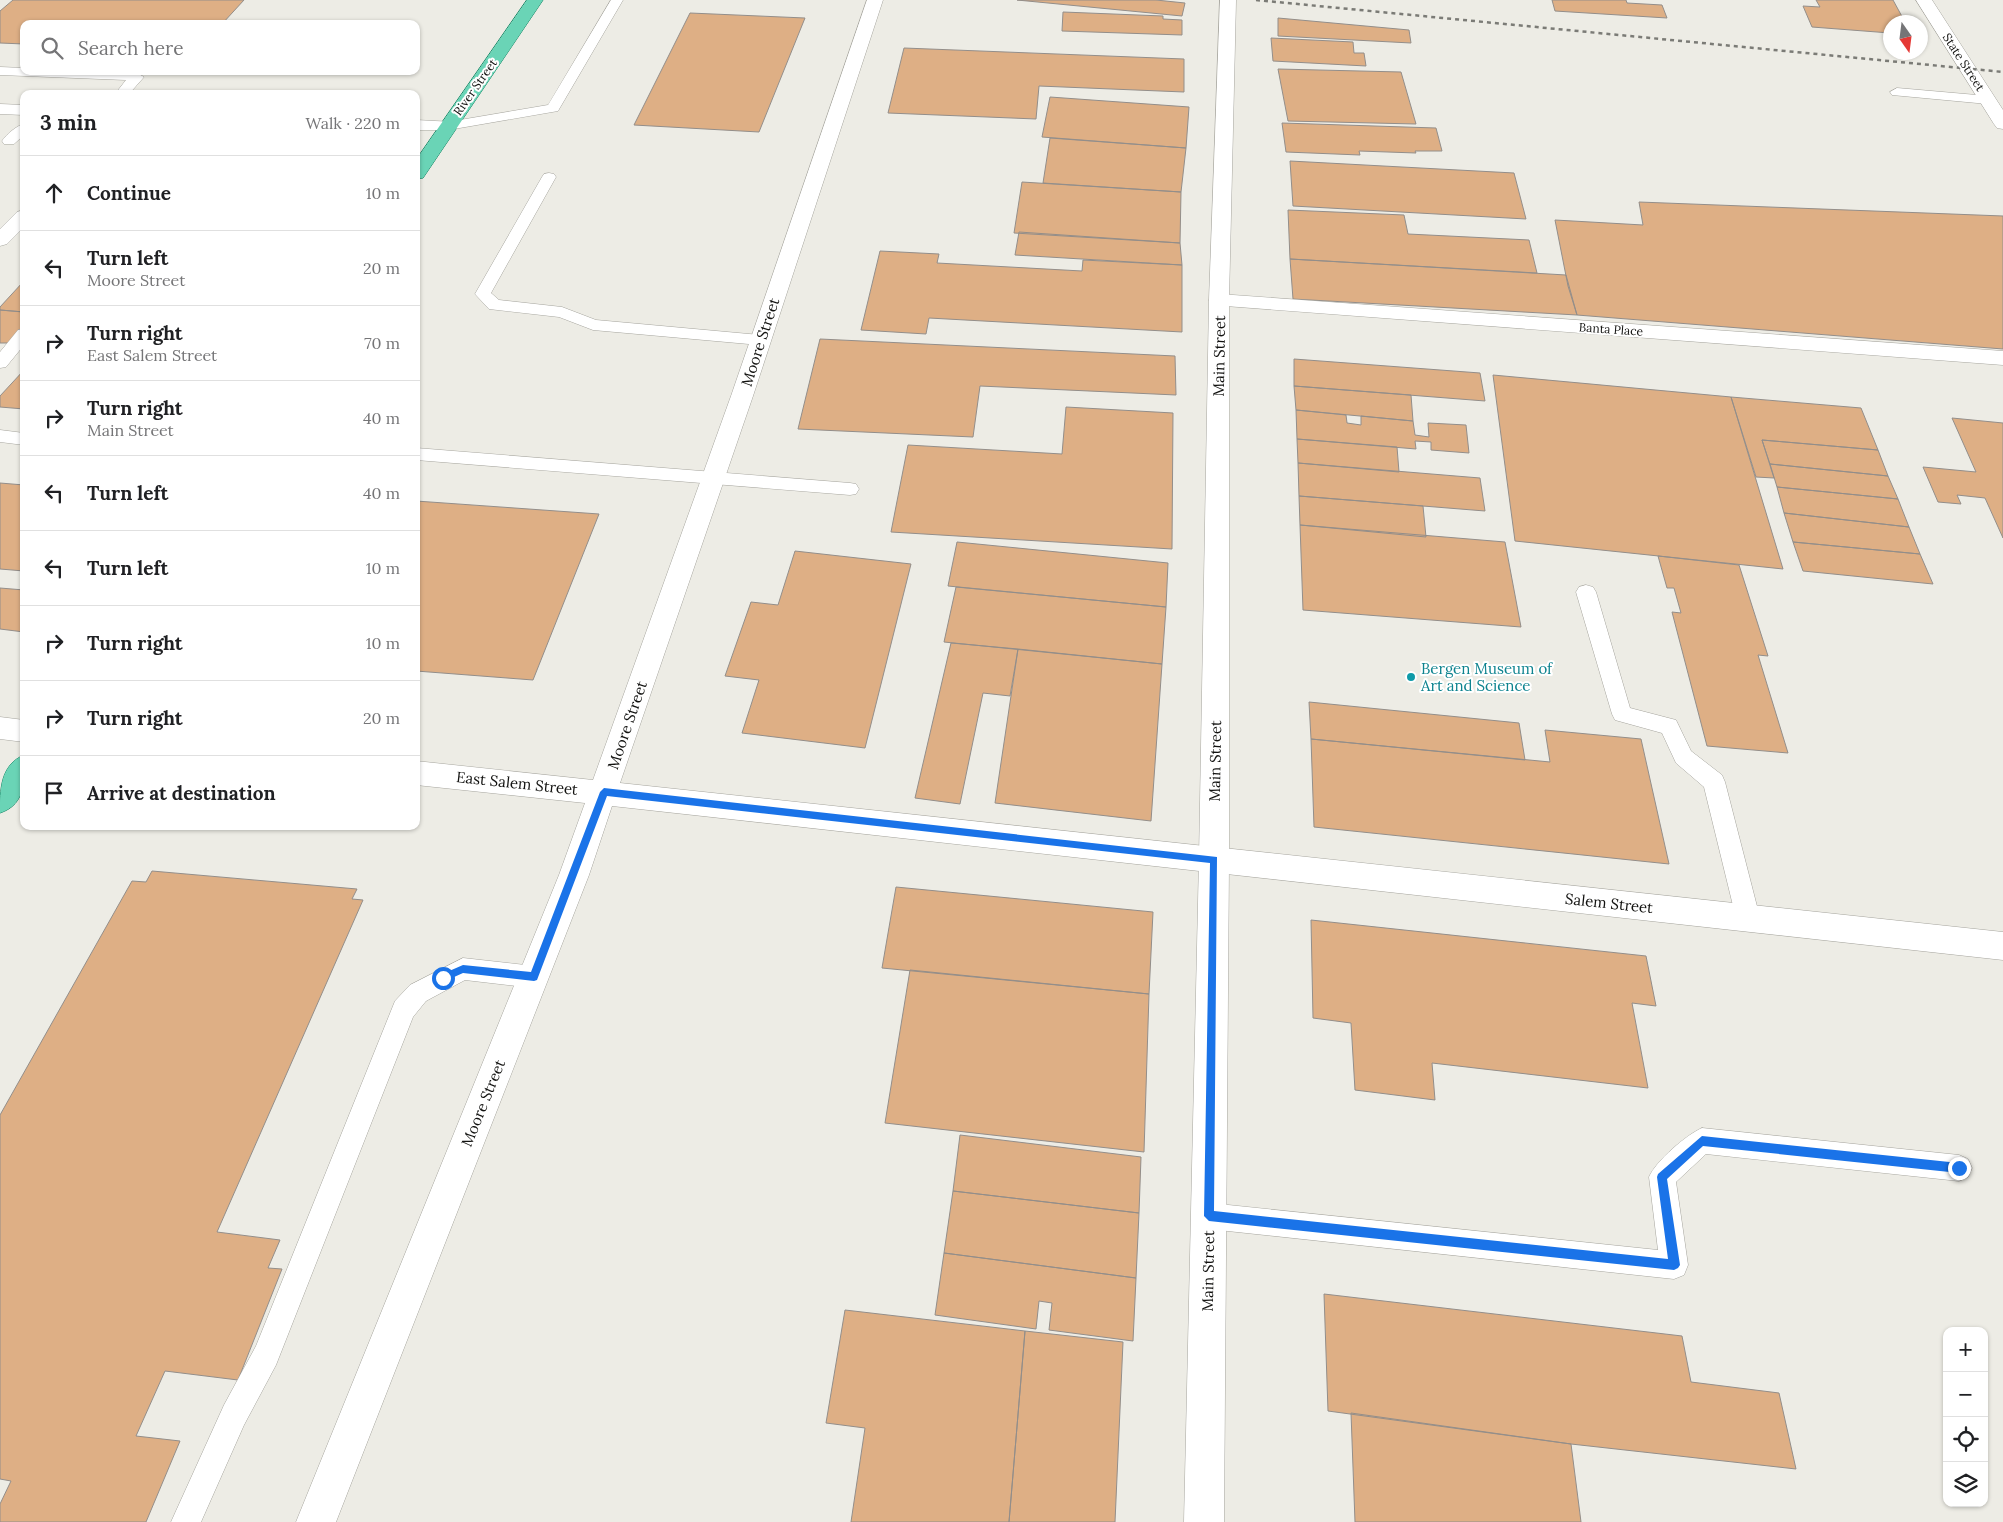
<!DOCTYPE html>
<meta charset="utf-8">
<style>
:root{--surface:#fff;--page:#f2f2f2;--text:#202124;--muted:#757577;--line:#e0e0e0}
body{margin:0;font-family:Lora,serif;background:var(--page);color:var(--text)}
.controls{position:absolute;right:15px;bottom:15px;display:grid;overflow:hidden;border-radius:10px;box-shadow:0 1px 4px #0004}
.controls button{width:45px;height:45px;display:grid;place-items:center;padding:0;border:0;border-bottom:1px solid var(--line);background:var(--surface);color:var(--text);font:25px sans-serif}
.compass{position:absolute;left:1883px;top:15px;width:45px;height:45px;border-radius:50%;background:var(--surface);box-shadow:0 1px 4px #0004;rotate:166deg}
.stop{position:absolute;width:15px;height:15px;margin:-11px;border:4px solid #1a73e8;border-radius:50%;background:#fff}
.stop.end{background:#1a73e8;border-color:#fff;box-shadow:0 1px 5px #0008}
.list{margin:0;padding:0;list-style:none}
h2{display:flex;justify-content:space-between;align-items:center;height:65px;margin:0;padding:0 20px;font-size:21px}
h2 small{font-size:16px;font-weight:400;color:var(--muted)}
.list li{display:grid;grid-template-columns:32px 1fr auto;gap:15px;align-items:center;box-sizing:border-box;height:75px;padding:0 20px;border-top:1px solid var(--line)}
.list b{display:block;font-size:19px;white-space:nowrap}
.list p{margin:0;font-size:16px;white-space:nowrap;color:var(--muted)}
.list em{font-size:16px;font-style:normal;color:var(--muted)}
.icon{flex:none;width:28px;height:28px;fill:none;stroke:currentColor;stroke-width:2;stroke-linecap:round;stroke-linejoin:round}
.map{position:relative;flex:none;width:2003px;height:1522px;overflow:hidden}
.search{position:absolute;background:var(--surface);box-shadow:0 1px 4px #0004;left:20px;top:20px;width:400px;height:55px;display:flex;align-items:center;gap:12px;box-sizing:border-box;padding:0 18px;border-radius:10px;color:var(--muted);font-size:19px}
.panel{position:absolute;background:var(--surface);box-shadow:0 1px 4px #0004;left:20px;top:90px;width:400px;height:740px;border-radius:10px}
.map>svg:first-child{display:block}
</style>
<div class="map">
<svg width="2003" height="1522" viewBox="0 0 2003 1522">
<rect width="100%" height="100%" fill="#edece5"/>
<path fill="#deaf85" stroke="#938e8a" d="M13,0H244L222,24H24V44L0,43V11Z
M1017,0H1156L1185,3L1182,16Z
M1552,0H1626L1627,3L1662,5L1667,18L1555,11Z
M1816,0H1893L1905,22H1890V33L1812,27L1803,6L1820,7Z
M1063,12L1163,16V19L1182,20V35L1062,31Z
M690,13L805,18L759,132L634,125Z
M1278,18L1409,30L1411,43L1278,36Z
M1271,38L1353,42L1354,53H1364L1366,66L1273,61Z
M904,48L1184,59V92L1039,86L1036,119L888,113Z
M1278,69L1401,72L1416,124L1288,121Z
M1050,97L1189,107L1186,148L1042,137Z
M1282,123L1436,128L1442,151H1415L1416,153L1359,151L1360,155L1286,152Z
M1050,138L1186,148L1181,192L1043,183Z
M1290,161L1514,173L1526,219L1293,206Z
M1022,182L1181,192L1180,243L1014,233Z
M1639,202L2003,216V349L1577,315L1568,286L1555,220L1643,225Z
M1288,210L1404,215L1408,234L1529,240L1537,273L1290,259Z
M1019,232L1180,243L1182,265L1015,255Z
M880,251L939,254L937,263L1082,271L1083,260L1182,265V332L929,318L926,334L861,330Z
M1290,259L1566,275L1577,315L1293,299Z
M23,282L24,312L0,310V307Z
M0,310L24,312V326L8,343H0Z
M820,339L1175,356L1176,395L980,386L973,437L798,429Z
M1294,359L1480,373L1485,401L1294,386Z
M24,370V409L0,407V396Z
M1493,375L1731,397L1783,569L1515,541Z
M1294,386L1411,395L1413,421L1296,410Z
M1731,397L1861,408L1878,450L1762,440L1774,478L1756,477Z
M1066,407L1173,413L1172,549L891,532L908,445L1062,454Z
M1296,410L1346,415L1347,423L1361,425V416L1413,421L1415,435L1429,437L1428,423L1466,425L1469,453L1431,450V442L1415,441L1416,449L1297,439Z
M1952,418L2003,423V538L1985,498L1957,495L1961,504L1938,502L1923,467L1976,472Z
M1297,439L1397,447L1399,472L1298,463Z
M1762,440L1878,450L1888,476L1770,464Z
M1298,463L1480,478L1485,511L1299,496Z
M1770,464L1888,476L1898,499L1777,487Z
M0,483L24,485V571L0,569Z
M1777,487L1898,499L1909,527L1784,513Z
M1299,496L1423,506L1426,537L1300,525Z
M416,501L599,514L533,680L416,671Z
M1784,513L1909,527L1920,554L1793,542Z
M1300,525L1505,542L1521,627L1303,610Z
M957,542L1168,563L1166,607L948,586Z
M1793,542L1920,554L1933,584L1803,571Z
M795,551L911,564L865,748L742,733L759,680L725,676L751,602L778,605Z
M1658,556L1739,565L1768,656L1758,655L1788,753L1707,746L1672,612L1681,613L1674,588H1667Z
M956,587L1166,607L1162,664L944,642Z
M0,588L24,590V632L0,629Z
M951,643L1018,649L1010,696L983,693L960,804L915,798Z
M1018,649L1162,664L1151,821L995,803Z
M1309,702L1519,723L1525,760L1311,739Z
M1545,730L1641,739L1669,864L1314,827L1311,739L1550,762Z
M152,871L357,889L352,899L363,900L217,1232L280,1240L268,1268L282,1269L238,1380L165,1371L136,1436L180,1441L146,1522H0V1504L11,1481L0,1479V1115L132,881L146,882Z
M896,887L1153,912L1149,994L882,968Z
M1311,920L1646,956L1656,1006L1632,1003L1648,1088L1432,1063L1435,1100L1355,1090L1351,1023L1313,1018Z
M910,970L1149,994L1144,1152L885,1123Z
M960,1135L1141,1157L1139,1213L953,1191Z
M953,1191L1139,1213L1136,1278L944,1253Z
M944,1253L1136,1278L1133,1341L1049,1330L1052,1303L1039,1301L1036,1329L935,1315Z
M1324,1294L1682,1336L1691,1382L1779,1393L1796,1469L1571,1444L1328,1411Z
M845,1310L1025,1331L1009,1522H851L865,1428L826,1423Z
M1025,1331L1123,1342L1115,1522H1009Z
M1351,1413L1571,1444L1581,1522H1355Z"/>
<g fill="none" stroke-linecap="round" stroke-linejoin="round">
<defs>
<path id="lane" d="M611,0H623L558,111L448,130L443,129L441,126L443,123L448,122L548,105Z
M0,67L24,68V71L137,73L144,77L129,94H115L126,80L0,75Z
M1897,88L1988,96L1995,100L1988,104L1892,95L1890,92Z
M24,124V135L14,144H4L2,141C7,134 16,126 24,124Z
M549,173L554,174L556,177L491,293L499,300L562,307L596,320L760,335L766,336L768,340L766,344L760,345L593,330L559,317L489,309L475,294L542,177L544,174Z
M24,329V345L6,367L0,368V352L18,330Z
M0,430L24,433V445L0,442Z
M416,448L850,483L856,484L859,489L856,494L850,495L416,460Z
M1586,585L1593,587L1596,592L1630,708L1676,720L1691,751L1722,775L1725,782L1760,918L1756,926L1748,929L1740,926L1736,918L1704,787L1676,763L1662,733L1615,720L1612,714L1576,592L1579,587Z
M463,958L534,966L542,969L546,977L542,985L534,988L465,980L426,1001L413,1017L276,1365L244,1425L201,1522H171L224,1405L256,1346L395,1001L410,985Z
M1702,1128L1959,1155L1968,1159L1972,1168L1968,1177L1959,1181L1706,1154L1676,1182L1688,1265L1684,1275L1674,1279L1209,1229L1200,1225L1196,1216L1200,1207L1209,1203L1658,1250L1649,1177C1656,1161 1686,1135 1702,1128Z"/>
<path id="street" d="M867,0H883L753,396L620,783L2003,932V960L612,806L589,875L336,1522H296L559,875L585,803L416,785V761L593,780L731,396Z
M24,210V227L7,244L0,246V229L17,212Z
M1219,294L2003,351V365L1212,305L1209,300L1212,295Z"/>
<path id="secondary" d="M1220,0H1236L1229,300V859L1224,1522H1184L1199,859L1209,300Z
M1916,0H1932L2003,110V129L1997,128L1994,124Z
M0,104L24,105V115L0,114Z
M416,120L454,122L457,126L454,130H416Z
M0,717L24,720V742L0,739Z"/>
<path id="primary" d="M527,0H543L423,178L416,179V160Z
M24,755C24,779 27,804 0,813C0,790 0,765 24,755Z"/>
</defs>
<use href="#lane" stroke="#a6a59e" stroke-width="1"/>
<use href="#street" stroke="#a6a59e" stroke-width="1"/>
<use href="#secondary" stroke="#a6a59e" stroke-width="1"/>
<use href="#primary" stroke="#0b7d5c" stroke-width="1"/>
<use href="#lane" fill="#fff" fill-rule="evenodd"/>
<use href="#street" fill="#fff" fill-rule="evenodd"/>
<use href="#secondary" fill="#fff" fill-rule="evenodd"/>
<use href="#primary" fill="#6ad4b6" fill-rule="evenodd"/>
<path stroke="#7b7b76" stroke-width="2.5" stroke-dasharray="4 4" stroke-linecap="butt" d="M1256,0L2003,72"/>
</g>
<path fill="#1a73e8" d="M604,788L1217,857L1214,1211L1668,1259L1657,1177L1658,1174L1702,1136L1959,1163L1964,1168L1959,1173L1703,1146L1667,1179L1680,1265L1678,1268L1674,1270L1209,1221L1204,1216L1210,863L607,796L537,980L534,981L463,973L443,982L440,981V975L463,965L531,972L600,792Z"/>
<circle fill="#0f9aa8" stroke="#fff" stroke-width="2" cx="1411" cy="677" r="5"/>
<g text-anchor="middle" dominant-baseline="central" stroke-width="4" stroke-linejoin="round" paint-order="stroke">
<g font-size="12" fill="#121210" stroke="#fff">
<text transform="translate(1964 62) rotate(57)">State Street</text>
<text transform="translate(475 87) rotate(-55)">River Street</text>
<text transform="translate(1611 329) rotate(4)">Banta Place</text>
</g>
<g font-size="15" fill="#121210" stroke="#fff">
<text transform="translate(760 342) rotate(-72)">Moore Street</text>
<text transform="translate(1219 356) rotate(-89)">Main Street</text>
<text transform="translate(627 725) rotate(-71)">Moore Street</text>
<text transform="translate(1215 761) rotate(-89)">Main Street</text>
<text transform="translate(517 783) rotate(6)">East Salem Street</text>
<text transform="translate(1609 903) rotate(6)">Salem Street</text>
<text transform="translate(483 1103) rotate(-68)">Moore Street</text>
<text transform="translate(1208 1271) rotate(-89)">Main Street</text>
</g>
<g font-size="15" fill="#0d838f" stroke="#fff" text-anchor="start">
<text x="1421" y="668">Bergen Museum of<tspan x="1421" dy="17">Art and Science</tspan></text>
</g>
</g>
</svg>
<div class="controls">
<button>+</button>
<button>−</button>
<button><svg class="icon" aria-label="locate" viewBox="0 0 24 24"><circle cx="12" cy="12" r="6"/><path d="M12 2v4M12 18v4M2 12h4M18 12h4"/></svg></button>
<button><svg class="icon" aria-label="layers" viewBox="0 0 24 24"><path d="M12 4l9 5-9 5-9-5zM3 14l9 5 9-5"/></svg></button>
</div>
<svg class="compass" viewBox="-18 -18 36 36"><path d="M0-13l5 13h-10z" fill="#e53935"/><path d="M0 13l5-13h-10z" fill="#757577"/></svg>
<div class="stop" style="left:443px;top:978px"></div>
<div class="stop end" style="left:1959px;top:1168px"></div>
<div class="search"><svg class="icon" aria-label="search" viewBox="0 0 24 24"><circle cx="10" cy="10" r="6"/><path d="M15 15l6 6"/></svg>Search here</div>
<section class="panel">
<h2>3 min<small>Walk · 220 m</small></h2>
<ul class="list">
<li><svg class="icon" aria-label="ahead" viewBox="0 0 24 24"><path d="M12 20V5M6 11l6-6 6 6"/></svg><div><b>Continue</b></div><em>10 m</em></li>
<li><svg class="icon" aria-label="left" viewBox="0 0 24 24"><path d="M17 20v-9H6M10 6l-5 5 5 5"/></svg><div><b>Turn left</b><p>Moore Street</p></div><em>20 m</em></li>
<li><svg class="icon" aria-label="right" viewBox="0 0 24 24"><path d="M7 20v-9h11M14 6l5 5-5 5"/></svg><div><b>Turn right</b><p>East Salem Street</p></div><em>70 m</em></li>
<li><svg class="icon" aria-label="right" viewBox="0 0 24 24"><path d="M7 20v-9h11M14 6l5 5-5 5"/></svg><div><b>Turn right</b><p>Main Street</p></div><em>40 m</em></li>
<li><svg class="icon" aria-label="left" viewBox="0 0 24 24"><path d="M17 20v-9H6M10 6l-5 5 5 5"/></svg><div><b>Turn left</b></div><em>40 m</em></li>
<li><svg class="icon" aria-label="left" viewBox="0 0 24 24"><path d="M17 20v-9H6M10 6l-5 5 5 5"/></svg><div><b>Turn left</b></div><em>10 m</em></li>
<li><svg class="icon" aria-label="right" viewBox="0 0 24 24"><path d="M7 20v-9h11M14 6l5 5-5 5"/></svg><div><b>Turn right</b></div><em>10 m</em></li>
<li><svg class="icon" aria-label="right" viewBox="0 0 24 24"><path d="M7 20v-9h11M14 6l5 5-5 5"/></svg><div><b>Turn right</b></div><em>20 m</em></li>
<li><svg class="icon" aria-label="arrive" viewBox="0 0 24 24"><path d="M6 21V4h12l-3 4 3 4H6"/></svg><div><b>Arrive at destination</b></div></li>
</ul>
</section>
</div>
